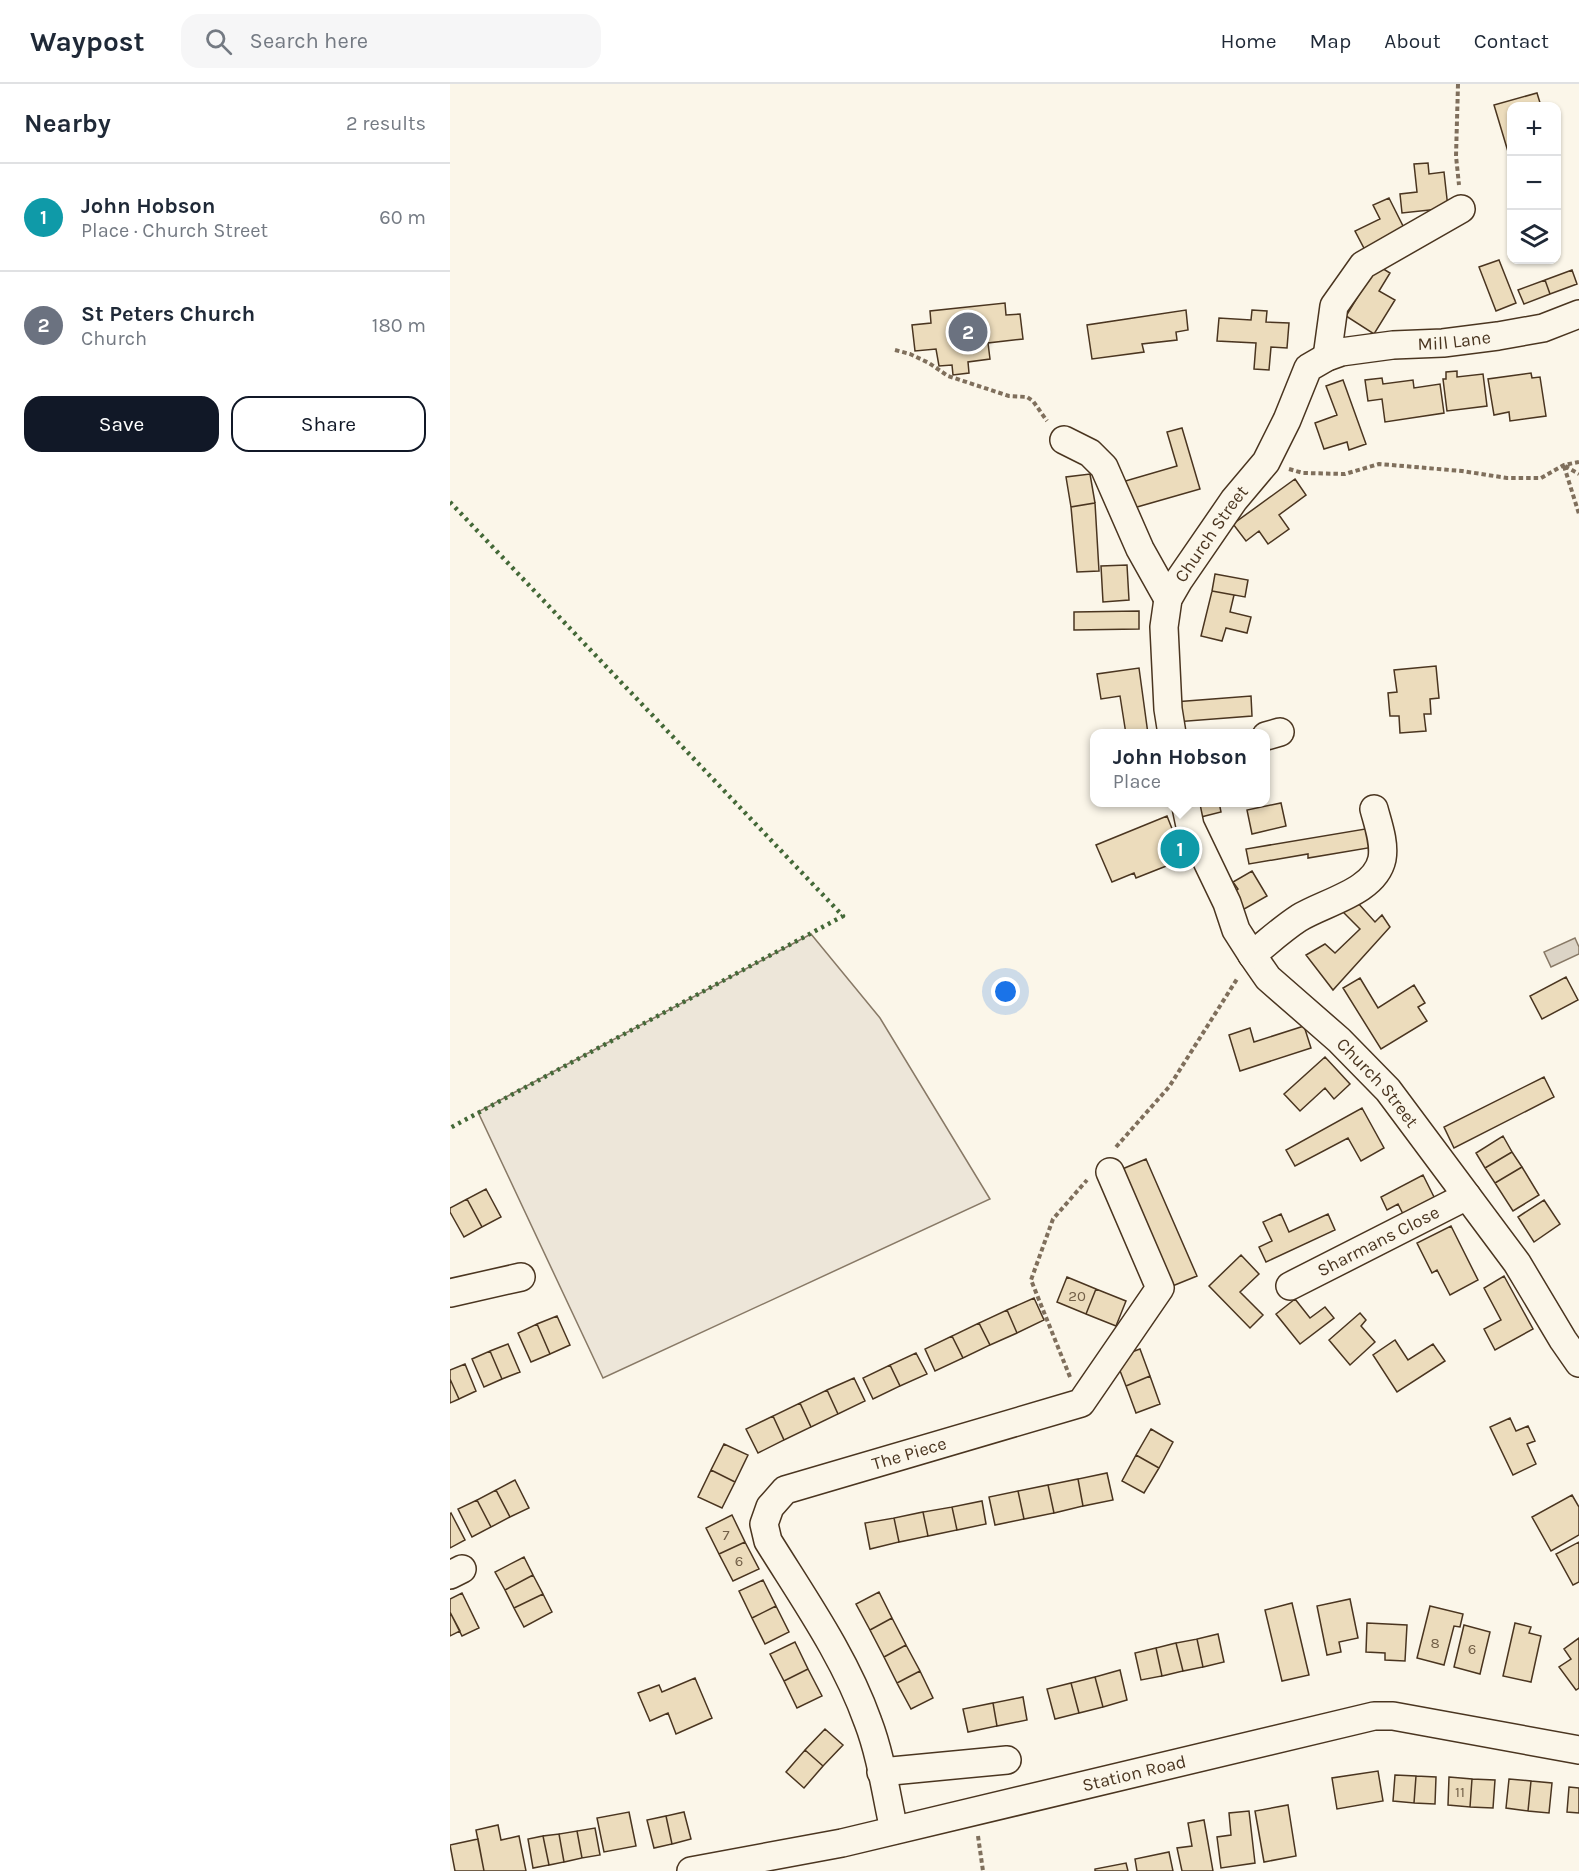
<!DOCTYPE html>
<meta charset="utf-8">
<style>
:root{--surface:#fff;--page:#f6f6f7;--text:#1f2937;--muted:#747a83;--line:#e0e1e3;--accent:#111827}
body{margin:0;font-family:Karla,sans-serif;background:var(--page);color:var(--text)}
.controls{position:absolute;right:18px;top:18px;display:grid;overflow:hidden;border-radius:12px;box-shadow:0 2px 4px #0004}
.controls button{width:54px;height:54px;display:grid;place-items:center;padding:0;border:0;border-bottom:2px solid var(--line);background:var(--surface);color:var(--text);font:30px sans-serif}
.you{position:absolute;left:556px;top:908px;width:21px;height:21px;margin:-15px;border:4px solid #fff;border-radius:50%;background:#1a73e8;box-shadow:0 0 0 9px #1a73e833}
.badge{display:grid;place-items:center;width:39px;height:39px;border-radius:50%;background:var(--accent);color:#fff;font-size:20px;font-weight:700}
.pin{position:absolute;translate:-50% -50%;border:3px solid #fff;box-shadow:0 2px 6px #0006}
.popup{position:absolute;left:640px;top:645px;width:180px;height:78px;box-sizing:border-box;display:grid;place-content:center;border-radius:12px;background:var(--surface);filter:drop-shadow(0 2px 4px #0005);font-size:20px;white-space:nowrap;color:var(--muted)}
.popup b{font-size:22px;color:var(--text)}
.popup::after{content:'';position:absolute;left:50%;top:100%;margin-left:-12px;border:12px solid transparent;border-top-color:var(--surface)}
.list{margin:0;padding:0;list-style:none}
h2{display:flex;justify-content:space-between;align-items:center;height:78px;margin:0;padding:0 24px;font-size:26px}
h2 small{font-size:20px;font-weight:400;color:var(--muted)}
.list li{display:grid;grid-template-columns:39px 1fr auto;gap:18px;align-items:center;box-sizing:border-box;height:108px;padding:0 24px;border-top:2px solid var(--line)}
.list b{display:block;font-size:22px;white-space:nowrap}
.list p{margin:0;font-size:20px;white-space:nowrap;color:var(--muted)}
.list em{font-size:20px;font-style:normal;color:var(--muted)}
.actions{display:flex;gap:12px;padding:18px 24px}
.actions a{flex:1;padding:14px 0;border:2px solid var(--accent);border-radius:18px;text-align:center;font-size:21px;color:var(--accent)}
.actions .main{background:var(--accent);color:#fff}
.icon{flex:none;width:33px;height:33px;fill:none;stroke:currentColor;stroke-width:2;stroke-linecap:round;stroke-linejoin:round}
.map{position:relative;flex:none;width:1129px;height:1787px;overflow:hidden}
header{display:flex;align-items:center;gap:36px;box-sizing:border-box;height:84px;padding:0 30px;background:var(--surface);border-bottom:2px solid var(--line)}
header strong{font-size:28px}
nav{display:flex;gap:33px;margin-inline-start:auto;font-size:21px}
.search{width:420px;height:54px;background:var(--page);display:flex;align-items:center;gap:15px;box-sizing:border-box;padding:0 21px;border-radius:18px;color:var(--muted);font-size:22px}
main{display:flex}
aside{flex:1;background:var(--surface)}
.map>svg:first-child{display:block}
</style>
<header>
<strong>Waypost</strong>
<div class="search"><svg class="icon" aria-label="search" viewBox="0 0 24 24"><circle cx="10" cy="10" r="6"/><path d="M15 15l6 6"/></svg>Search here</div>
<nav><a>Home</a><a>Map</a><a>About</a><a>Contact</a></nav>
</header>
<main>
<aside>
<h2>Nearby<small>2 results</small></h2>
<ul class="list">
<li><span class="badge" style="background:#0f9aa8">1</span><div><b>John Hobson</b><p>Place · Church Street</p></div><em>60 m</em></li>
<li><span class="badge" style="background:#6b7280">2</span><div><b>St Peters Church</b><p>Church</p></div><em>180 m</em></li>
</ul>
<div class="actions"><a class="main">Save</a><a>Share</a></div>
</aside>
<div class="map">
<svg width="1129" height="1787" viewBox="0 0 1129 1787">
<rect width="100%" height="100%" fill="#fbf6e9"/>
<path fill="#ede6d9" stroke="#887966" stroke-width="1.5" d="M361,850L430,934L540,1115L153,1294L28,1028Z"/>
<path fill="#dcd4c6" stroke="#887966" stroke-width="1.5" d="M1125,854L1129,863V870L1101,883L1094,868Z"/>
<path fill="#ecdcbc" stroke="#4a3520" stroke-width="1.5" d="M1087,9L1091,22H1062V81L1044,21Z
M978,79L979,90L994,88L998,124L952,129L950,110L967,108L964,80Z
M939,114L956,148L916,168L905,147L930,135L923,121Z
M1049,176L1066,219L1046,227L1029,183Z
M927,181L940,189L929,207L945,216L924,250L896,232Z
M1122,186L1127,200L1100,210L1095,196Z
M1095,196L1100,210L1074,220L1068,206Z
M555,219L556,231L570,230L573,255L538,259L540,275L518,278L519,289L503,291L502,281L489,282L486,265L465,267L462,241L481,239L480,227Z
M736,226L738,246L726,248L727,256L692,260L694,268L642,275L637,241Z
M802,226L817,227L816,238L839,239L837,264L821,263L819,286L804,285L806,259L767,257L769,234L801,236Z
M1007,287V293L1033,290L1037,322L997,327L993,295H996V288Z
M1081,289L1082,294L1090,293L1096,332L1060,337L1059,328L1044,331L1038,295Z
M932,294L933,300L963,296L964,304L990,300L994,329L935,338L932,315L918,317L915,296Z
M893,296L916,360L899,366L897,358L874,365L865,339L887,331L876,302Z
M732,344L750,405L680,425L672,398L727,382L717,348Z
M640,390L645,419L621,423L616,393Z
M845,395L856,411L829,431L839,445L818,460L809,447L796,457L783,440Z
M645,419L649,487L627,488L621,423Z
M677,481L679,516L653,518L651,482Z
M765,490L798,496L795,513L762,507Z
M762,507L784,511L780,528L801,533L797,549L776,544L772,557L751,552Z
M689,527V545L624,546V528Z
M986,582L989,614L980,615L981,630H974L976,647L950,649L949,632H940L938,609L947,608L944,586Z
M689,584L698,650H676L670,612L651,615L647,590Z
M801,612L802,632L725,638L724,618Z
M739,718H769L771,728L743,735Z
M831,719L836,742L802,750L797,726Z
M717,732L734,775L686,794L684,789L662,798L646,761Z
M921,744L924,763L858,774V770L799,780L796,765Z
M802,787L817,812L789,828L779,811L788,805L783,798Z
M907,818L925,838L932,831L940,843L883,906L856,871L875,860L885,869L910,845L892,827Z
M1116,893L1128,916L1092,935L1080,912Z
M910,894L928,924L964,901L975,919L968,923L977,937L931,965L893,904Z
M854,942L861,964L790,987L779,951L800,944L804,958Z
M875,973L900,1000L884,1015L875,1004L850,1027L834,1010Z
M1094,993L1104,1013L1004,1064L994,1043Z
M912,1024L934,1064L911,1077L898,1054L845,1082L836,1066Z
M1053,1052L1062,1068L1035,1084L1026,1069Z
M1062,1068L1072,1083L1045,1099L1035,1084Z
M696,1075L747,1192L720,1203L670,1086Z
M1072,1083L1089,1111L1063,1127L1045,1099Z
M973,1091L986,1117L955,1134L948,1120L937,1126L931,1113Z
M36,1105L51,1133L32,1143L17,1115Z
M17,1115L32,1143L14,1153L0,1128V1124Z
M1094,1116L1110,1140L1084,1158L1068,1133Z
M831,1130L839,1148L878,1130L885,1146L816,1178L809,1163L822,1157L813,1138Z
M1001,1142L1028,1196L1000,1211L987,1186L982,1189L967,1159Z
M791,1171L809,1190L790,1208L813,1231L800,1244L759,1202Z
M1054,1192L1083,1245L1045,1266L1034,1245L1051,1236L1034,1204Z
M617,1193L646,1205L636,1230L607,1218Z
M646,1205L676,1217L666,1242L636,1230Z
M584,1214L594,1236L567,1249L557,1226Z
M845,1215L860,1234L875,1223L884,1234L850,1260L826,1230Z
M557,1226L567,1249L540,1261L529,1239Z
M910,1229L916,1236L911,1242L925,1258L900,1281L879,1256Z
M107,1232L120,1261L100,1270L87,1240Z
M529,1239L540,1261L513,1274L502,1252Z
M87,1240L100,1270L81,1278L68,1249Z
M502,1252L513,1274L485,1287L475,1265Z
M945,1256L958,1276L983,1260L995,1277L947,1308L923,1271Z
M58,1260L70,1288L52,1295L40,1267Z
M690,1265L700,1292L676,1302L665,1274Z
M40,1267L52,1295L34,1303L22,1275Z
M466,1269L477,1290L450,1302L440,1281Z
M15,1280L26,1307L9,1315L0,1295V1286Z
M440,1281L450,1302L423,1315L413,1294Z
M700,1292L710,1320L686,1329L676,1302Z
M404,1294L415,1317L388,1330L377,1306Z
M0,1295L9,1315L0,1319Z
M377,1306L388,1330L361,1343L350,1319Z
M350,1319L361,1343L334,1356L323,1332Z
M323,1332L334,1356L308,1369L296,1345Z
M1060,1334L1066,1347L1078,1342L1085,1357L1077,1360L1086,1380L1063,1391L1040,1343Z
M701,1345L723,1358L709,1384L686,1371Z
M274,1360L298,1371L285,1398L261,1386Z
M686,1371L709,1384L694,1409L672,1397Z
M261,1386L285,1398L272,1424L248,1413Z
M657,1389L663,1416L633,1422L628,1395Z
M628,1395L633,1422L604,1429L598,1401Z
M65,1396L79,1424L60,1433L46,1406Z
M598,1401L604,1429L574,1435L568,1407Z
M46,1406L60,1433L41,1443L27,1416Z
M568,1407L574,1435L545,1441L539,1413Z
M1122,1411L1129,1423V1451L1101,1467L1082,1433Z
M27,1416L41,1443L22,1453L8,1425Z
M532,1417L536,1440L507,1446L502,1423Z
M502,1423L507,1446L478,1452L473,1428Z
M473,1428L478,1452L449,1458L444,1434Z
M1,1429L15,1456L0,1464V1430Z
M282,1431L295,1458L269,1470L256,1444Z
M444,1434L449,1458L420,1465L415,1439Z
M295,1458L309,1485L283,1497L269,1470Z
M1129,1458V1498L1123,1501L1106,1470Z
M74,1473L83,1491L55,1506L45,1488Z
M83,1491L93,1510L64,1524L55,1506Z
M313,1496L326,1522L302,1534L289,1507Z
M429,1508L442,1534L420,1546L406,1520Z
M12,1509L29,1544L12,1552L0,1528V1515Z
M93,1510L102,1528L74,1543L64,1524Z
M900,1515L908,1554L889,1558L891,1568L877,1571L867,1522Z
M842,1519L859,1591L832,1597L815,1526Z
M326,1522L339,1548L315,1560L302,1534Z
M980,1522L1013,1530L1010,1543L1004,1542L994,1581L967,1574Z
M0,1528L10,1547L0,1552Z
M442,1534L456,1561L434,1573L420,1546Z
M917,1539L957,1541L955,1577L935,1576V1569L916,1568Z
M1065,1539L1081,1543L1079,1549L1091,1552L1081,1598L1053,1592Z
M1014,1541L1040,1548L1030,1590L1004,1583Z
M768,1550L774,1578L753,1583L747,1555Z
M1129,1554V1604L1126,1606L1109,1583L1121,1575L1114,1565Z
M747,1555L753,1583L733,1587L726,1559Z
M345,1558L358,1585L334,1597L320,1570Z
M726,1559L733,1587L712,1592L706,1564Z
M456,1561L470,1587L447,1599L434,1573Z
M706,1564L712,1592L691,1596L685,1569Z
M358,1585L372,1612L347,1624L334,1597Z
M670,1586L677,1616L653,1623L645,1593Z
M470,1587L483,1614L461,1625L447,1599Z
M645,1593L653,1623L629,1629L621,1599Z
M245,1594L262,1634L226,1650L218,1629L200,1637L188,1609L209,1601L212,1608Z
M621,1599L629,1629L605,1635L597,1605Z
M573,1613L577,1636L547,1642L543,1619Z
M543,1619L547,1642L518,1648L513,1625Z
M375,1645L393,1661L373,1682L355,1666Z
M355,1666L373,1682L354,1704L336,1688Z
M928,1687L933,1717L887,1725L882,1694Z
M945,1691L966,1692L964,1719L943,1717Z
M966,1692L986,1693L985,1720L964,1719Z
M999,1693L1022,1695L1020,1723L998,1721Z
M1022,1695L1045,1696L1043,1724L1020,1723Z
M1059,1695L1081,1697L1078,1727L1056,1724Z
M1081,1697L1102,1699L1099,1729L1078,1727Z
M1119,1703L1129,1704V1729L1117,1728Z
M838,1721L846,1772L814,1778L805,1727Z
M799,1727L805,1779L771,1784L767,1753L781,1751L779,1729Z
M179,1728L186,1762L154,1768L147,1734Z
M234,1728L241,1755L222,1760L216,1732Z
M216,1732L222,1760L204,1764L197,1736Z
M754,1736L763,1787H732L727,1764L742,1762L738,1739Z
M48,1741L51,1756L69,1752L76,1787H34L26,1746Z
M145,1744L150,1771L132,1774L127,1747Z
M127,1747L132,1774L114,1778L109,1750Z
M109,1750L114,1778L99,1781L93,1752Z
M93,1752L99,1781L83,1784L78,1755Z
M28,1755L34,1787H5L0,1761Z
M719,1768L723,1787H687L685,1775Z
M676,1779L678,1787H645V1785Z"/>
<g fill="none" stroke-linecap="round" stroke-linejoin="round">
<defs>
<g id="minor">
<path d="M877,273L884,222L913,181L1011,125"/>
<path d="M614,356L640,369L654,383L690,465L718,515"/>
<path id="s1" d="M722,650L718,625L714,543L718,515L729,496L784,416L816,378L837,336L858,284L877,273L891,268L943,261L993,259L1048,252L1093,244L1129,230"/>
<path d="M816,652L830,648"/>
<path id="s2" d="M735,718L740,742L777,819L786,846L802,871L818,894L889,956L938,1006L1067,1179L1113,1256L1129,1279"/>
<path d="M802,871C817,859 832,845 849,834C875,818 925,808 932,775C935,759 928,740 924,725"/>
<path id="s3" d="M840,1202L1017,1112"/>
<path d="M0,1209L71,1193"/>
<path d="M0,1491L12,1485"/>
<path d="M431,1688L557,1676"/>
<path id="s4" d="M444,1746C436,1710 431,1672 418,1638C395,1573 354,1515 318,1457L314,1440L320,1423L335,1406L631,1319L710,1204L660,1088"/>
<path id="s5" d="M241,1787L392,1759L924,1632H943L1129,1666"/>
</g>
</defs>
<use href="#minor" stroke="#4a3520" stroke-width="30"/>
<path stroke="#7f6f5c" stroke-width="4" stroke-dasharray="4.5 3" stroke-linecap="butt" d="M1008,0L1006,72L1009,101
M445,266L460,270L479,279L498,292L559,312L577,313L583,317L597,337
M1114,382L1129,430
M1115,382L1129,390
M839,385L853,389L895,390L929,380L1012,387L1057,394H1091L1114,381L1129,378
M666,1063L719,1003L787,895
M620,1293L581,1196L603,1135L637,1096
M528,1752L533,1787"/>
<use href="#minor" stroke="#fbf6e9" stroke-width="27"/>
<path stroke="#436837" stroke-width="4.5" stroke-dasharray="3 4.5" stroke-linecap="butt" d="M0,418L393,832L0,1044"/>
</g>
<g text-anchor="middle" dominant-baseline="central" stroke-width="4.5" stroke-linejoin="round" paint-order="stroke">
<g font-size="15" fill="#725f47">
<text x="627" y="1212">20</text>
<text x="276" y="1451">7</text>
<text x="289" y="1477">6</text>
<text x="985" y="1559">8</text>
<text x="1022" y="1565">6</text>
<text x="1010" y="1708">11</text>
</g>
<g font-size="18" fill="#4a3520" stroke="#fbf6e9">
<text stroke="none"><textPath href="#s1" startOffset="558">Mill Lane</textPath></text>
<text stroke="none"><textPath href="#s1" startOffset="214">Church Street</textPath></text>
<text stroke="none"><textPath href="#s2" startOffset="348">Church Street</textPath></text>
<text stroke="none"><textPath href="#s3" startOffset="99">Sharmans Close</textPath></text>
<text stroke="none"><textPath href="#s4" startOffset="506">The Piece</textPath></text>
<text stroke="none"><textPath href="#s5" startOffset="454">Station Road</textPath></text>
</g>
</g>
</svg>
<div class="controls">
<button>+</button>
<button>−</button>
<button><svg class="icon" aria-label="layers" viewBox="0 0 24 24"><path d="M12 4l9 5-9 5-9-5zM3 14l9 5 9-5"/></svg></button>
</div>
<div class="you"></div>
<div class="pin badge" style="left:730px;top:765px;background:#0f9aa8">1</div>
<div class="popup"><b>John Hobson</b>Place</div>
<div class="pin badge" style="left:518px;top:248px;background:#6b7280">2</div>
</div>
</main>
